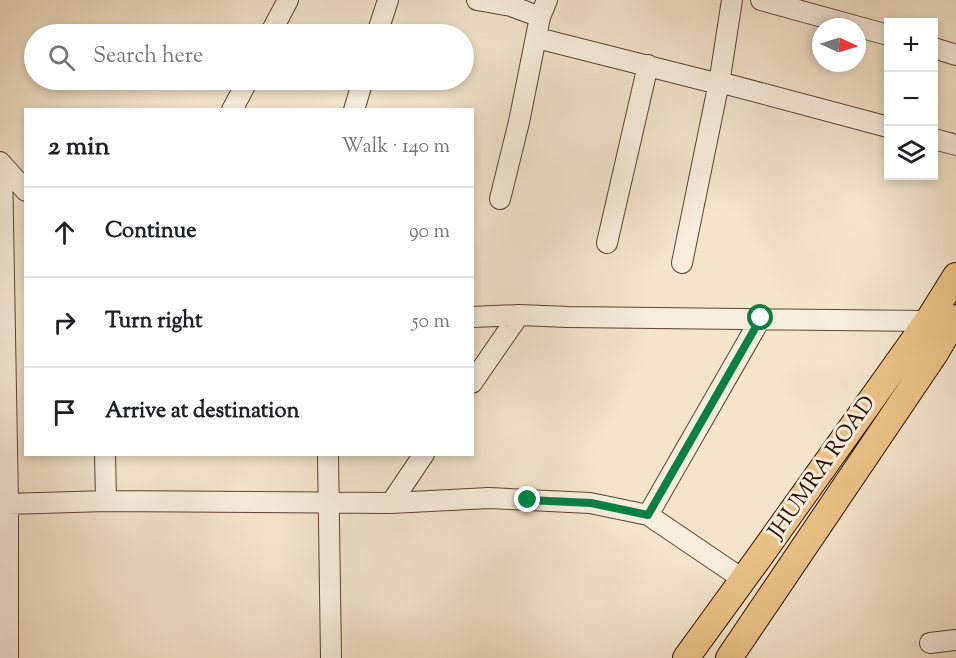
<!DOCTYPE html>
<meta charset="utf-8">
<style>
:root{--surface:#fff;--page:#f2f2f2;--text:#202124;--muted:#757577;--line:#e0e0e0}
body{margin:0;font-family:"Sorts Mill Goudy",serif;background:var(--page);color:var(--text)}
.controls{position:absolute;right:18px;top:18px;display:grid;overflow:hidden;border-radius:0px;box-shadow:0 3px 9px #0003}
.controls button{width:54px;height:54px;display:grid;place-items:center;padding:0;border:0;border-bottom:2px solid var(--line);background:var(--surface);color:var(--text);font:30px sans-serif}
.compass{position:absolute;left:812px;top:18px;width:54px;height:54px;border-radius:50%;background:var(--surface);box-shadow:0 3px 9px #0003;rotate:94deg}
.stop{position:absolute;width:18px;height:18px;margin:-14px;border:4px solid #0b8043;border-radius:50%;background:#fff}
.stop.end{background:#0b8043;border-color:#fff;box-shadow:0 2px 6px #0008}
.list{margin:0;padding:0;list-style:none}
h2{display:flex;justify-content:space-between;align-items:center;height:78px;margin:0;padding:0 24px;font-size:26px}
h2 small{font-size:20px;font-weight:400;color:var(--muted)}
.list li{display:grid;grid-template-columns:39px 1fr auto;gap:18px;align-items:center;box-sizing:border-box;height:90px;padding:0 24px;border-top:2px solid var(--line)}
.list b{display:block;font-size:22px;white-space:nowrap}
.list em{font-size:20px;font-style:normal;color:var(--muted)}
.icon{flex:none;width:33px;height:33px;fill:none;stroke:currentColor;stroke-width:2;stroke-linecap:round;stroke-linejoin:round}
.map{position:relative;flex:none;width:956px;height:658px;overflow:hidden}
.search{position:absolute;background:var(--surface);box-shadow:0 3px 9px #0003;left:24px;top:24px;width:450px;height:66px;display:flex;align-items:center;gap:15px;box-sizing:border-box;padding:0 21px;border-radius:33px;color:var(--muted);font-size:22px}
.panel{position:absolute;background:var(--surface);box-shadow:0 3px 9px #0003;left:24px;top:108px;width:450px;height:348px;border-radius:0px}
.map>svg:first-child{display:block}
</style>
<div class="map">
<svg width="956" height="658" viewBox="0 0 956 658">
<rect width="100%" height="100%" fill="#f3e4cb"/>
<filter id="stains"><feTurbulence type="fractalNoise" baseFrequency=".00333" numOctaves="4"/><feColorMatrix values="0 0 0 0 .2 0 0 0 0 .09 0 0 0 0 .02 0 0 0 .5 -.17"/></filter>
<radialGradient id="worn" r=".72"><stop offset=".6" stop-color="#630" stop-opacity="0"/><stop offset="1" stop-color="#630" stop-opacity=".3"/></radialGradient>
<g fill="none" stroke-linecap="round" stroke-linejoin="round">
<defs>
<path id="minor" d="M477,0L511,6L540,17
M761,0L888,35
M270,34L288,0
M377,34L388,0
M536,42L541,39L719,84V82L888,127
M934,48L956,55
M719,84L732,0
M232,110L248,80
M354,110L363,80
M934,139L956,145
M0,162L26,191
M2,164L8,504V658
M500,199L519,122L540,17L547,0
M607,243L648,65
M682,263L719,82
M472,317L519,315L568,317L926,321L937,327
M472,383L519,315
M105,454L106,501
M328,454L331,658
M391,503L424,454
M8,504L106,501L391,503L489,498L590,503L648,515L744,580
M648,515L761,318
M930,643L956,640"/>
<path id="major" d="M686,658L758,559L931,316L956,276
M729,658L934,355L956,318"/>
</defs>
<use href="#minor" stroke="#5c4234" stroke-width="22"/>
<use href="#major" stroke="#2a0c02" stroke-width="28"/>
<use href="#minor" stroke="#f7eddd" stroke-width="20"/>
<use href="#major" stroke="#eac286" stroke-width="26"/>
</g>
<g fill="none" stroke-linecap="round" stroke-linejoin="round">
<path stroke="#0b8043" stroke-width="8" d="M528,500L591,503L648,515L761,318"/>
</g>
<g text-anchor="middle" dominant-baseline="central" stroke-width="6" stroke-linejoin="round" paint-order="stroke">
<g font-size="22" fill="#2a0c02" stroke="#f7eddd">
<text transform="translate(823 468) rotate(-55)">JHUMRA ROAD</text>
</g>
</g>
<rect width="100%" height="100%" filter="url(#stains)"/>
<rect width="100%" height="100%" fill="url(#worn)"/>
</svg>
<div class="controls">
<button>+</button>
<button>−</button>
<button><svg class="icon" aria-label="layers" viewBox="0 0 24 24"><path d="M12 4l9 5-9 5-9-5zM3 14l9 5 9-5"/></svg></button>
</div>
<svg class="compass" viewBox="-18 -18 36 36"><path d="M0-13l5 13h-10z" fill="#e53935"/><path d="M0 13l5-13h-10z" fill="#757577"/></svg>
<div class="stop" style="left:761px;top:318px"></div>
<div class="stop end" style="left:528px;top:500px"></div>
<div class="search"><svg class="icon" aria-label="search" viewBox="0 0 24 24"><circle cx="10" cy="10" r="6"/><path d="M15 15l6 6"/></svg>Search here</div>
<section class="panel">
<h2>2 min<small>Walk · 140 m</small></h2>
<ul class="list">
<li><svg class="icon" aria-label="ahead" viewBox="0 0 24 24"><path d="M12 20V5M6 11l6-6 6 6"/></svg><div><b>Continue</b></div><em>90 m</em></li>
<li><svg class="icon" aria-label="right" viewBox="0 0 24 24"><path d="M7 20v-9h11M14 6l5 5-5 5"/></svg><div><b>Turn right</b></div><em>50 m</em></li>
<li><svg class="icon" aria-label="arrive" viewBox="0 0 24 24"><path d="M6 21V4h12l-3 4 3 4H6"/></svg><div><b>Arrive at destination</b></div></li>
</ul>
</section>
</div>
